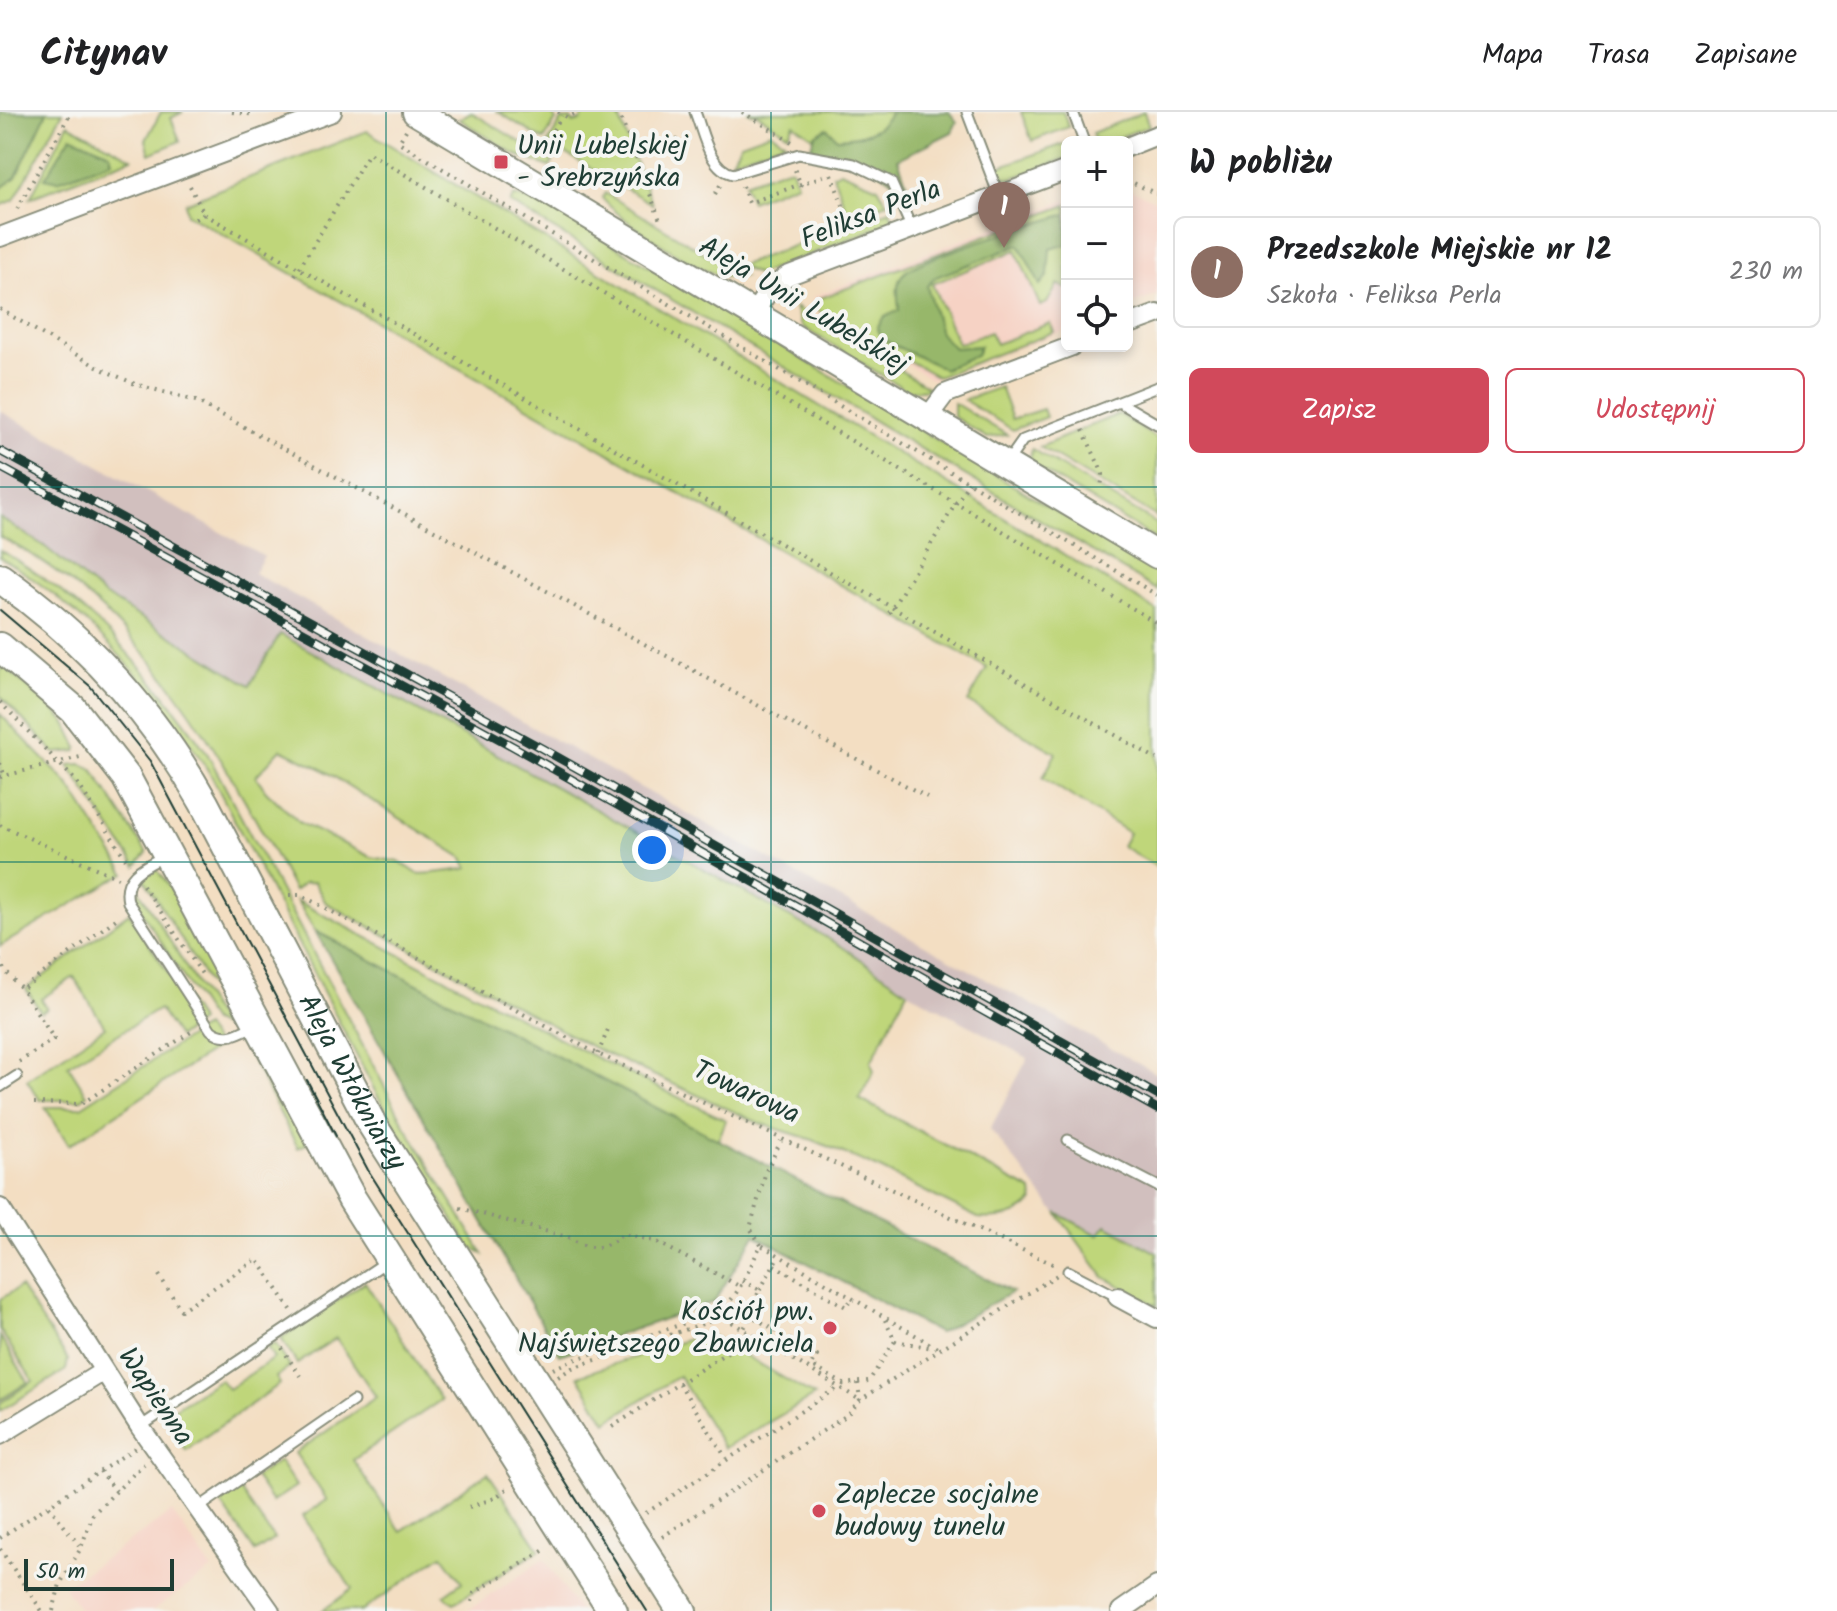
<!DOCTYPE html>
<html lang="pl">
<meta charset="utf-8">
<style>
:root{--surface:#fff;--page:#f2f2f2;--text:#202124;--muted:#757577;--line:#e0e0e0;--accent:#d1495b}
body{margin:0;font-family:Kalam,sans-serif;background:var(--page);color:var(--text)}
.controls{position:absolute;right:24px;top:24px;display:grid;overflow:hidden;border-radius:12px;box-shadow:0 4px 12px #0003}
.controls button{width:72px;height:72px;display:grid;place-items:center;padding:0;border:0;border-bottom:2px solid var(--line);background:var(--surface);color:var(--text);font:40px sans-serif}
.scale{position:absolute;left:24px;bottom:20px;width:150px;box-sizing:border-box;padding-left:8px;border:4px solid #1f3d34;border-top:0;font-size:22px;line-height:28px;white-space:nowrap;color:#1f3d34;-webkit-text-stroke:6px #f6f6f2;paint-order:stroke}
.you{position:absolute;left:652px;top:738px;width:28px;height:28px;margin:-20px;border:6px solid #fff;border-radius:50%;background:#1a73e8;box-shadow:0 0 0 12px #1a73e833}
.badge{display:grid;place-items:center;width:52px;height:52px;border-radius:50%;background:var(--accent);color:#fff;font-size:26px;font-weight:700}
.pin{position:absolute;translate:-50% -66px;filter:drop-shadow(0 2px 4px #0008)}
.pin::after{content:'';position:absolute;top:42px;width:28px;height:24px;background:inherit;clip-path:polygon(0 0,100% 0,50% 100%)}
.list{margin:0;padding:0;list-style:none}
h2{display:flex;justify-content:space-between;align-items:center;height:104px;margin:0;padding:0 32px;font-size:34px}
h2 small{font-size:26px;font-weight:400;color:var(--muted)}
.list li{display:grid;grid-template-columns:52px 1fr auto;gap:24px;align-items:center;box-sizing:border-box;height:112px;margin:0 16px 16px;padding:0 16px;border:2px solid var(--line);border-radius:12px}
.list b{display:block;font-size:30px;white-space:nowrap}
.list p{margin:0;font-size:26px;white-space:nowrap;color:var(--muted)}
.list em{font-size:26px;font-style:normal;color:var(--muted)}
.actions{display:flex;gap:16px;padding:24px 32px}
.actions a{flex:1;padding:18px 0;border:2px solid var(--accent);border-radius:12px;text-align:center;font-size:28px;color:var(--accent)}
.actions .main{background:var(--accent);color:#fff}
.icon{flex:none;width:44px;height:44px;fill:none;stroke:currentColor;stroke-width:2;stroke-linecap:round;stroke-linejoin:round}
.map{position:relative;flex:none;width:1157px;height:1499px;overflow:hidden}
header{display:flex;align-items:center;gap:48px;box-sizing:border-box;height:112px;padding:0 40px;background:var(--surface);border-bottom:2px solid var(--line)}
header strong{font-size:38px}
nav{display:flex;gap:44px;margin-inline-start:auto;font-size:28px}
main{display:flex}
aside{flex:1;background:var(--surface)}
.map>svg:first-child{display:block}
</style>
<header>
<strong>Citynav</strong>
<nav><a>Mapa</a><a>Trasa</a><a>Zapisane</a></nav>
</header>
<main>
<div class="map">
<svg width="1157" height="1499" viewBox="0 0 1157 1499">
<rect width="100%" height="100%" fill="#f6f6f2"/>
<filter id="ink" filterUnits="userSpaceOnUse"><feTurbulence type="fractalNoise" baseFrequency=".0125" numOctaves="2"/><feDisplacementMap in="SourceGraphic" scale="16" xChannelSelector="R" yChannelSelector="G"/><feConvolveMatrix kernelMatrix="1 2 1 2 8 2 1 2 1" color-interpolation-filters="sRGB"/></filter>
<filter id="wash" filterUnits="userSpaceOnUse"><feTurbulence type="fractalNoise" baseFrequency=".006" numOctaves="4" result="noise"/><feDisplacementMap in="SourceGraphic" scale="32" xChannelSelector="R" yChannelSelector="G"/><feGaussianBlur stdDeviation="1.8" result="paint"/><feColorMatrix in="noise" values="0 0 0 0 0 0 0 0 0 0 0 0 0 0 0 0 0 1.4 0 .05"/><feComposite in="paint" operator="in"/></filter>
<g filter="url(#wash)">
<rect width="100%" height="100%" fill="#f3dec2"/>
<path fill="#f6d2c4" d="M1127,76L1157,89V183L1127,195Z
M1067,88V218L933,268L809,196L815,184Z
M172,1400L212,1457L152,1499H81L64,1475Z
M544,1447L579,1499H467Z"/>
<path fill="#d1bfbe" d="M0,299L264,444L254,461L1157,962V1175L1084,1137L990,1017L1028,946L907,879L838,832L281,523L251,573L104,483L44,434L0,406Z"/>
<path fill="#bfd67a" stroke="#6f8a57" stroke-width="2" fill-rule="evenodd" d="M0,0H63L14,88L0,94Z
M161,0H183L171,6L180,29L150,42L146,28Z
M471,0L553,50L550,55L514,42L459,7Z
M498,0H550L556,8L544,28Z
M584,0H617L652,92L548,31L562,8L571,7L573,11L581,9Z
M747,0H942L832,38L794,12L788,22L757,2Z
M1021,0H1063L1069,15L1032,29Z
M1144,0L1149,14L1106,30L1094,27L1092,21Z
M68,12L132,46L30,86Z
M367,19L1157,499V755L1122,734L1129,721L1043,666L1056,641L968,590L987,556L187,102L185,91Z
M771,20L785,30L732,48L741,31Z
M1067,31V46L1010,67L1003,65L999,55Z
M787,56L792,57L797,71L751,89L744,71Z
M840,59L878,75L887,91L849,105L833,63Z
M605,81L744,165C735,166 726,166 718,163C691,155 618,106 602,86Z
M514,84L550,95L1157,460V478L510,91Z
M1067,93V177L1058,172L1047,191L1040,194L1016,138L932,172L958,232L990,220L996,232L1050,211L1054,220L938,265L814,196L818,187Z
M890,98L893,107L890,111L758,163L739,154Z
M795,195L931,277L908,279L801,214Z
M1000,275L1012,307L1043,297L1046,305L1013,318L964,288Z
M954,291L1007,323L987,326L954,305Z
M1119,302L1157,327V405L1040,335Z
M1032,337L1157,412V428L1035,354L1030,346Z
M0,406L44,434L104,483L250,573L280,522L838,832L907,879L871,950L874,959L859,987L1032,1079L1033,1089C1019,1105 999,1108 978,1106L874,1054L813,1028L759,1011L596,937L326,791L314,770L304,771L294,779C222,642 144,498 0,425ZM281,637L320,656L463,746L468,756C464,758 426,762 418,762L400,750L371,745L300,711L266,679L256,664Z
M0,438C87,488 150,559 207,641L406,1015L483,1142L469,1134L376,981L211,663C156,576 88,499 0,445Z
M0,551L51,595L66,611L78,636L77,639L55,641L0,584Z
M0,602L69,673L125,761L0,834Z
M81,652L92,657L147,741L136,754L68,653Z
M152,758H157L179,787L240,902L233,911L143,765Z
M135,772L223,915L212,910L131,783Z
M297,789L597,946L726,1008L718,1028L315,819Z
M129,801L200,910L178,925L159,897L68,953L87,983L80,988H40L27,968L105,915L74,865L41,887L47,896L41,900L26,877Z
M204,915L218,935L69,1033L45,995H81Z
M254,926L308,1031L298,1036L244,932Z
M1057,1101L1098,1123L1106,1113L1157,1141V1194L1104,1165Z
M365,1170L441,1288L353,1348L401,1419L488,1361L540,1438L454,1491L444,1483L462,1470L442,1443L362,1499H322L352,1477L303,1404L327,1388L295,1341L376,1285L336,1226L297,1252L281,1226Z
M20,1175L68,1248L66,1258L0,1299V1291L33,1269L0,1218V1187Z
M707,1221L814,1284L724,1336L679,1264L606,1310L578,1264Z
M0,1224L28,1270L0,1288Z
M275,1231L290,1255L276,1265L280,1272L186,1338L163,1304L220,1267L228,1277L274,1246L267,1236Z
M279,1349L296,1374L272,1390L255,1365Z
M239,1377L274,1427L255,1440L220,1390Z"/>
<path fill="#97b76a" stroke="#5b7a4f" stroke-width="2" d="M0,0H47L16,65L0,77Z
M891,0H949L957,10L952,20L898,47L907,73L902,75L868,52L818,40L811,34L815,23L827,16L837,26C860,25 880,21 891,0Z
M71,24L110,41L112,49L58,69L45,66Z
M1067,102V132L1050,137L1048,163L1040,173L1019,133L936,165L927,174L940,221L954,236L980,234L976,243L944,257L881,227L877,217L883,206L899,198C898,187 895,171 903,162C919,145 1039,111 1067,102Z
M315,819L1012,1180L939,1221L755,1123L714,1190L560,1243Z"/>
</g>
<g filter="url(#ink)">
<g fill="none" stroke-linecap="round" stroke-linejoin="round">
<defs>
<path id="lane" d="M695,0C703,20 709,57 733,62L799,42L854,52L891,70L912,117
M967,0L999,84
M1073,0L1084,30
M1119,290L1157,275
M1006,352L1023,328L1119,290L1157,312
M163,745C143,755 122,764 128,790L211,918C226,930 239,921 255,913
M0,975L17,964
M1068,1028L1157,1074
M1068,1159L1118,1185
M140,1315L386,1150
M197,1397L353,1289"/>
<path id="street" d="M1127,35L1157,23
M0,125L332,0
M753,202L770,177L787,164L1067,58
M1127,213L1157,202
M927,306L945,282L1072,234
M0,1096L140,1315L270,1499
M1118,1185L1157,1206
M0,1323L104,1259
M1121,1499L1157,1474"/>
<path id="secondary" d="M416,0L1157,443"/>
<g id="primary">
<path id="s1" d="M0,466C85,526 153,600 204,691L373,1014L682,1499"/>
<path d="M0,535L73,597L126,665L352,1087L613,1499"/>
</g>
</defs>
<use href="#lane" stroke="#898e7b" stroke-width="13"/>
<use href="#street" stroke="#898e7b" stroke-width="22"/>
<use href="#secondary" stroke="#898e7b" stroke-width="30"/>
<use href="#primary" stroke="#898e7b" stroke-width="32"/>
<path stroke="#898e7b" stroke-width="4" stroke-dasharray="2 6" stroke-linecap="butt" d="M232,0L255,3
M558,0L567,5L579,0
M619,0L661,111
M742,0L792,30
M406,18L399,30L413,39L1157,483
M676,28L688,24
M540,38L562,4
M795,58L803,78
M831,62L849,109
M1127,68L1157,82
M190,74L204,102L1157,647
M742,74L749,91L828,62
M715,82L722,70
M17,97L71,0
M195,107L204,102
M295,163L369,41L1157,511
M0,197L97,255L135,272L196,289L927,685
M1083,318L1103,362L1101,375
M889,501L969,370
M0,590L77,670L129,752
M0,651L4,662
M0,665L80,645
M0,713L118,766
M143,773L204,865
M289,783H300L318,792L598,942L1057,1154
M0,848L4,858L22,877
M598,942L609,915
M19,950L54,927L22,877L120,804
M34,991L81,992L194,918
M460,1096L571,1126C592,1141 605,1136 624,1122L657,1130L739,1174
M761,1133L750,1116L766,1059L781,1029
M774,1153L846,1195L852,1187L855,1188
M159,1163L181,1198L257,1147L292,1199
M742,1169L760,1178L747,1201L817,1244L811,1253L843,1272L869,1269L895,1229L883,1204
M760,1178L779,1143
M725,1206L860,1288
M895,1229L933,1236
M282,1236L300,1264
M553,1257C586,1239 716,1208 731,1188C744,1172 752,1150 761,1133L939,1237
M558,1265L572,1256L723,1205L746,1201
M679,1271L726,1346
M858,1271L860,1288
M612,1315L732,1237L751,1204
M100,1359L116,1379
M49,1394L81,1436
M469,1395L495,1386L508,1376
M646,1401L838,1275
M662,1425L847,1303L860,1288L1057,1163
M0,1426L135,1336
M0,1437L42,1499
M472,1490L474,1481L546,1437
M53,1499L60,1472L81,1436L93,1402L144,1352"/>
<use href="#lane" stroke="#fff" stroke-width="9"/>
<use href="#street" stroke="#fff" stroke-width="18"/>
<use href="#secondary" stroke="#fff" stroke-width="26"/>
<use href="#primary" stroke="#fff" stroke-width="28"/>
<path stroke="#1f3d34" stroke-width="2" d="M0,498L90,574L150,649L368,1058L647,1499
M307,968L336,1024"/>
<defs>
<path id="rail" d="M0,339L543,637L1157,983
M0,355L516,636L1157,997"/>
</defs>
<use href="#rail" stroke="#1f3d34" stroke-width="9"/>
<use href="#rail" stroke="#f6f6f2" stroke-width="6" stroke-dasharray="18" stroke-linecap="butt"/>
</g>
</g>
<path fill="none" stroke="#0f766e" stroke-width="2" stroke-opacity="0.55" d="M386,0V1499M771,0V1499M0,375H1157M0,750H1157M0,1124H1157"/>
<g fill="#d1495b" stroke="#f6f6f2" stroke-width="3">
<rect x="493" y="42" width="16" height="16" rx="4"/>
<circle cx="830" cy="1216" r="8"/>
<circle cx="819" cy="1399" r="8"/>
</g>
<g text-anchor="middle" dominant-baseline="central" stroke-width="8" stroke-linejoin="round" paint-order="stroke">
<g font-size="28" fill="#1f3d34" stroke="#f6f6f2" text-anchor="start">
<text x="517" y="34">Unii Lubelskiej<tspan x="517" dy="32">- Srebrzyńska</tspan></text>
<text x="814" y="1200" text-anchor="end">Kościół pw.<tspan x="814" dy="32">Najświętszego Zbawiciela</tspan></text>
<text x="835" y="1383">Zaplecze socjalne<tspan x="835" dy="32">budowy tunelu</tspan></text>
</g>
<g font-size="28" fill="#1f3d34" stroke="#f6f6f2">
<text transform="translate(871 103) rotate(-21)">Feliksa Perla</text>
<text transform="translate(803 194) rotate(31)">Aleja Unii Lubelskiej</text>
<text stroke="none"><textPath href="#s1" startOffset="622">Aleja Włókniarzy</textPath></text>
<text transform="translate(746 981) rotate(25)">Towarowa</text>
<text transform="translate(155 1285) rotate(56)">Wapienna</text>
</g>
</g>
</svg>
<div class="controls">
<button>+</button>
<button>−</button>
<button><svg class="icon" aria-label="locate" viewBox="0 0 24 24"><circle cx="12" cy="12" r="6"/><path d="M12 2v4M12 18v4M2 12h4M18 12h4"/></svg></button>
</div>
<div class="scale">50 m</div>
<div class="you"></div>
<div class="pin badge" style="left:1004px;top:136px;background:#8d6e63">1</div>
</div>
<aside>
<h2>W pobliżu<small></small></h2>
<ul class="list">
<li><span class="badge" style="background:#8d6e63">1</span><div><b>Przedszkole Miejskie nr 12</b><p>Szkoła · Feliksa Perla</p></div><em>230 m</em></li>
</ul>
<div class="actions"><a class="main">Zapisz</a><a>Udostępnij</a></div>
</aside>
</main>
